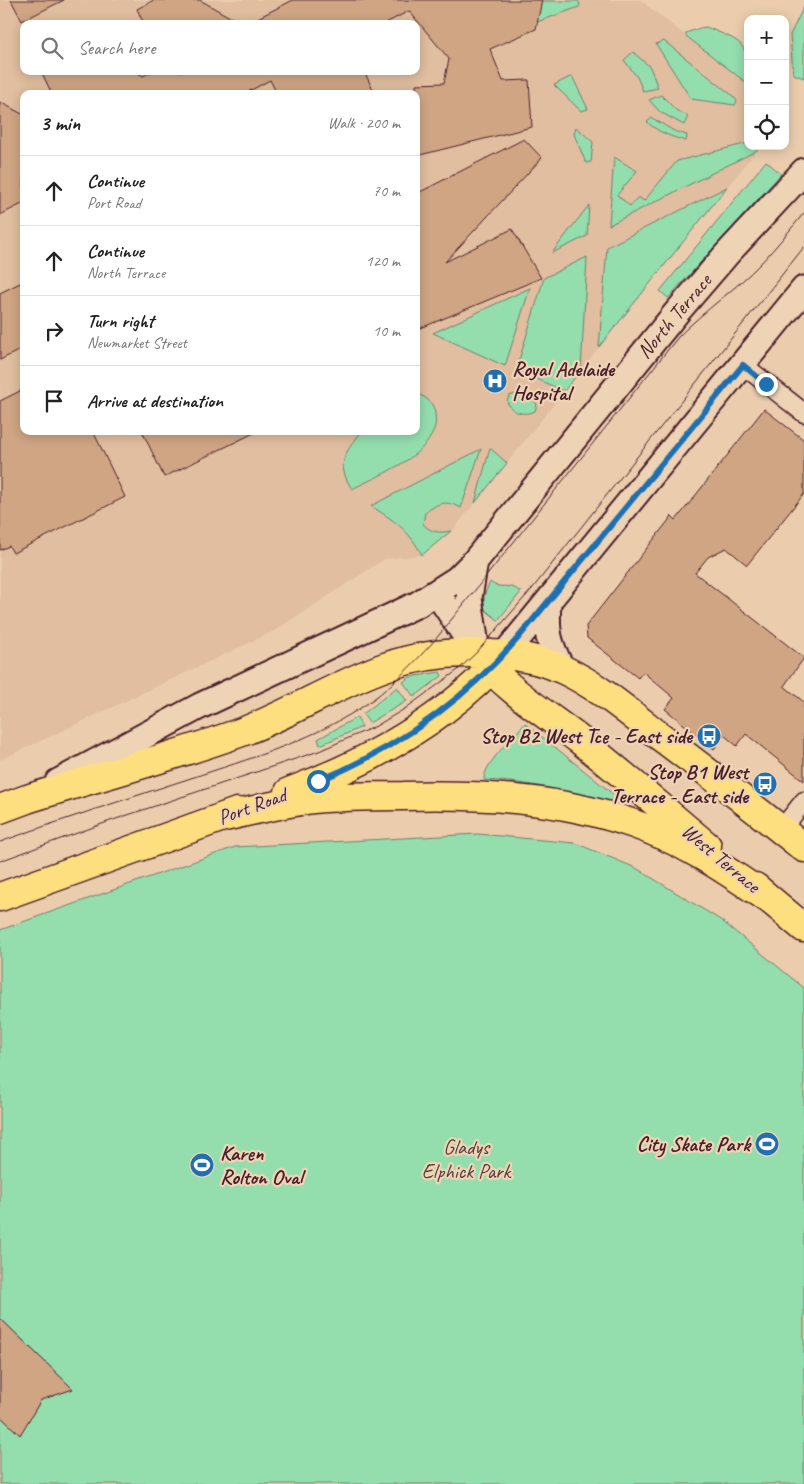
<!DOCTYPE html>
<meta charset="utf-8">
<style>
:root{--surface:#fff;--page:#f6f6f6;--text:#222;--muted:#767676;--line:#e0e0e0}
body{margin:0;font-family:Caveat,sans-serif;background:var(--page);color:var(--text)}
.controls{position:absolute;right:15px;top:15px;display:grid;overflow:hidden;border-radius:10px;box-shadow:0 2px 12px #0003}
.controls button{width:45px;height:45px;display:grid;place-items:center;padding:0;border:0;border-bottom:1px solid var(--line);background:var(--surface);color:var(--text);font:25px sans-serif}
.stop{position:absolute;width:15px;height:15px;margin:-11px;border:4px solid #1f6fb2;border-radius:50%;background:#fff}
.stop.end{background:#1f6fb2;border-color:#fff;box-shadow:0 1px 5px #0008}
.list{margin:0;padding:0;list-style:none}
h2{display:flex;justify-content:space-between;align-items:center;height:65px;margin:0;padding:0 20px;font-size:21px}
h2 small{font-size:16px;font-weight:400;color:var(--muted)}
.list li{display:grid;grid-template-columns:32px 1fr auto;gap:15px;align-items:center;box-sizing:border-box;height:70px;padding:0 20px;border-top:1px solid var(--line)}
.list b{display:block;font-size:19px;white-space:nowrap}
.list p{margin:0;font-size:16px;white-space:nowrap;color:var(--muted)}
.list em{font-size:16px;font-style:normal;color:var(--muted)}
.icon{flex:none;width:28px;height:28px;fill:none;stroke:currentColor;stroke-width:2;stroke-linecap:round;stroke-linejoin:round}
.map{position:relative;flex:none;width:804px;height:1484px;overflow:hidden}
.search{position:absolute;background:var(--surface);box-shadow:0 2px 12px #0003;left:20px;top:20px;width:400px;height:55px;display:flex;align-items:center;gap:12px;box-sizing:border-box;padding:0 18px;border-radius:10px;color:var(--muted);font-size:19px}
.panel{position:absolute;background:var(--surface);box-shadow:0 2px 12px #0003;left:20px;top:90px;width:400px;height:345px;border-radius:10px}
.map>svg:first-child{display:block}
</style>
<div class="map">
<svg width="804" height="1484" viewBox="0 0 804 1484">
<rect width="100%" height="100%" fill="#ebcdad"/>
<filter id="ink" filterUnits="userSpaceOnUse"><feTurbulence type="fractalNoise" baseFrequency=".02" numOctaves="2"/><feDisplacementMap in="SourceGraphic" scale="10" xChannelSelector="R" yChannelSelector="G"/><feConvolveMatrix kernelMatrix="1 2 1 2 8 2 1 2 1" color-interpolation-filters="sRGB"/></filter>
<g filter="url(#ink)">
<path fill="#e0be9f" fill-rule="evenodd" d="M0,0H640L748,84V146H760L454,529L422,555L385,559L274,631L0,760ZM24,24H416V71H24ZM24,94H416V431H24Z"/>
<path fill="#94deae" stroke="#6f7e6c" d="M541,1H578L580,4L579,7L537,22Z
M804,6V78L793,74L790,35Z
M706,27C745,43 748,41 748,84L686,36V33L700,28Z
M664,41L733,96L737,101L735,105L691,99L656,44Z
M633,52L650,67L658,88L643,91L637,77L624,60Z
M572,76L588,109L581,111L554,85Z
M661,95L677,111L688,116L684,125L660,112L649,100Z
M652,118L674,131L687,135L686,141C672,137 659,133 647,122Z
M576,127L593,142L591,162L586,163L574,134Z
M748,143V146H760L756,151L609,225L614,157L637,171L617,195L630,206L638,197L644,201L677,161Z
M766,161L781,174L668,298L660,291Z
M727,187L599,347L607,247Z
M589,205L587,236L552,253Z
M587,257L581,370L564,391L516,370L544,278Z
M530,288L505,366L433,333Z
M416,393C426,397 434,403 435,414C442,452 379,475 352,489C335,463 345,453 362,431H416Z
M515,394C525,394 530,397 537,404L535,411C524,416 511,413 507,401L509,396Z
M490,448L507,463L475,503Z
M481,449L461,508C445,500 439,502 425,513L423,524C432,533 439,533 451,531L422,555C409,530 395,521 371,506Z
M490,582C501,591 507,581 521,592L498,620L484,609V596Z
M440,672L442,676L414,697L403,682L410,677Z
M397,687L407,701L369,723L363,714Z
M357,717L362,727L320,745L318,739Z
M525,723L623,802V805L621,808C574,793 534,782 484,780C483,764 515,736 525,723Z
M478,834L575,843L636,868L722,921L804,988V1484H0V930L235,847Z"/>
<path fill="#cfa584" stroke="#4a1f2b" d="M11,0H64L22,21Z
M154,0H200L242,24H144L137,9Z
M293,0H542L536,29L490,49L503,81L529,80L532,127L416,156V84L444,83L449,59L409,11L384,24H246Z
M41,71H135L143,76L153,71H364L375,94H277L270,80L244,94H52Z
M0,102L24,115V203L0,215Z
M524,139L542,158L445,262L512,229L541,278L416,330V194Z
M24,281V348L0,360V293Z
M24,389V431H93L125,497L13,553L9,546L0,550V401Z
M764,409L804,440V494L747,565L726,548L708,557L695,573L804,658L784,686L804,702V781L746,734L737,746L724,735L714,749L665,709L674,698L643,672L638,678L587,638L586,626L672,516L676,520Z
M142,431H258L164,477Z
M0,1318L73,1389L41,1400L20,1435L0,1416Z"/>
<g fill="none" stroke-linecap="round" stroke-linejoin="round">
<defs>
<path id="street" d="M743,365L804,413
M781,830L804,801"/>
<path id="secondary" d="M475,561L469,598L477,652
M437,593L473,647
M548,602C546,633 548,642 562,669
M504,655L804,289
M58,782L200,706L418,604L457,579L475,561L677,312L726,255L804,171"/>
<path id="primary" d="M479,656C507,690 546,714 581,741C624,775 665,811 707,846
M289,792C370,762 446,720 504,655
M0,809L27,799C97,777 169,758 239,733C289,715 334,685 385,667C419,655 456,651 492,654C516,655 541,659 564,670C596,685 625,709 653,731C704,769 754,808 804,848
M220,818C251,811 281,803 313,799C343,796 373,796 403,796C481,794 560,798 634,824C684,841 726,870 769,899
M755,887L804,928
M0,897L237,812"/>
</defs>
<use href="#street" stroke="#4a1f2b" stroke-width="21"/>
<use href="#secondary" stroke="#4a1f2b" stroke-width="29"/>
<use href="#primary" stroke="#4a1f2b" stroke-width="31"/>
<use href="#street" stroke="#eed3b5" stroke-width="18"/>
<use href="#secondary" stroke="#eed3b5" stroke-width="25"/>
<use href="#primary" stroke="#fedf80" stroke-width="28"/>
<path stroke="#4a1f2b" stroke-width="1" d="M0,842C63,819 127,799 191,778C249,759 307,742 359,709C389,690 412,665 435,640L679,336C705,310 736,289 761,263C776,247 790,230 804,213
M0,861L113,820L319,751L376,726L406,708L458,670L477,652L532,589L804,247"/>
</g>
</g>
<g fill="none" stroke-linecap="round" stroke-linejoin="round" filter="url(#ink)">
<path stroke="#1f6fb2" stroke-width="6" d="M318,781C396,749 463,702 518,638L743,365L766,384"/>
</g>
<defs>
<symbol id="hospital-disc" viewBox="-11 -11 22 22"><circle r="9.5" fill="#1f6fb2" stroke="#eed3b5"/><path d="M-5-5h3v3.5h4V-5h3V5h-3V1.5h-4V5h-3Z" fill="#fff"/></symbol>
<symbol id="bus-disc" viewBox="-11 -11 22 22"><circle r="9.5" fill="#1f6fb2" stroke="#eed3b5"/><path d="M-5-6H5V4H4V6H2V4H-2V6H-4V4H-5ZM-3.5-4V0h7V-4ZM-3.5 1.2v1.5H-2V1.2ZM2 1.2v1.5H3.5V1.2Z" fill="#fff"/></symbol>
<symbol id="stadium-disc" viewBox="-11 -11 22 22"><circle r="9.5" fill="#1f6fb2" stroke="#eed3b5"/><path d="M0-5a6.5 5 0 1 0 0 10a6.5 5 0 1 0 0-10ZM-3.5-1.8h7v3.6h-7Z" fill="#fff"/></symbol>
</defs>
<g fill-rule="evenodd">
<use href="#hospital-disc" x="481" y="367" width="28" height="28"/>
<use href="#bus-disc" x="695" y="722" width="28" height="28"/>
<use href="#bus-disc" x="751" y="770" width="28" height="28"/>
<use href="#stadium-disc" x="753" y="1130" width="28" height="28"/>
<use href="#stadium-disc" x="188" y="1151" width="28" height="28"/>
</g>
<g text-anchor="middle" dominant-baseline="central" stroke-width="4.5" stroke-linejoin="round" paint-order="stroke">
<g font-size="21" fill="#4a1f2b" stroke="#eed3b5">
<text transform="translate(674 316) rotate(-50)">North Terrace</text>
<text transform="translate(252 806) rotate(-20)">Port Road</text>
<text transform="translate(721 858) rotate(40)">West Terrace</text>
</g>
<g font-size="21" font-weight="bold" fill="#4a1f2b" stroke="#eed3b5" text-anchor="end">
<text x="512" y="369" text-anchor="start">Royal Adelaide<tspan x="512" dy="24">Hospital</tspan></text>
<text x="692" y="736">Stop B2 West Tce - East side</text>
<text x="748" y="772">Stop B1 West<tspan x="748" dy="24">Terrace - East side</tspan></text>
<text x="750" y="1144">City Skate Park</text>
<text x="220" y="1153" text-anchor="start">Karen<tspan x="220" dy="24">Rolton Oval</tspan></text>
</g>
<g font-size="21" fill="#553c3f" stroke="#eed3b5">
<text x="466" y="1147">Gladys<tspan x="466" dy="24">Elphick Park</tspan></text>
</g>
</g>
</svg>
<div class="controls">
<button>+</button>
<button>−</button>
<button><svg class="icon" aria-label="locate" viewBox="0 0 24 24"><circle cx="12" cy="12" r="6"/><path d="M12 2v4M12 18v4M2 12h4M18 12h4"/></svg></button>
</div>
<div class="stop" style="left:318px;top:781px"></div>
<div class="stop end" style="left:766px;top:384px"></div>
<div class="search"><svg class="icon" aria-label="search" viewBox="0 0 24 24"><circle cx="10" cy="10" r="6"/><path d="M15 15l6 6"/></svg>Search here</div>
<section class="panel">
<h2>3 min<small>Walk · 200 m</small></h2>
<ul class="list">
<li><svg class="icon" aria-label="ahead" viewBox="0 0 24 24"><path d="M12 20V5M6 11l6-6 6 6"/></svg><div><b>Continue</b><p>Port Road</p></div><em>70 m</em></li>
<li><svg class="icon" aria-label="ahead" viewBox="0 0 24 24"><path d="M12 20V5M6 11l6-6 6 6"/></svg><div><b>Continue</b><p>North Terrace</p></div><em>120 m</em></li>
<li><svg class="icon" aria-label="right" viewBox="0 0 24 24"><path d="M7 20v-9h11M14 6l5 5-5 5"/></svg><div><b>Turn right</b><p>Newmarket Street</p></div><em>10 m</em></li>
<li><svg class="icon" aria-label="arrive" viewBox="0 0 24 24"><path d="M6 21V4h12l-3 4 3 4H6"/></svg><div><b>Arrive at destination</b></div></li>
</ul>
</section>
</div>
